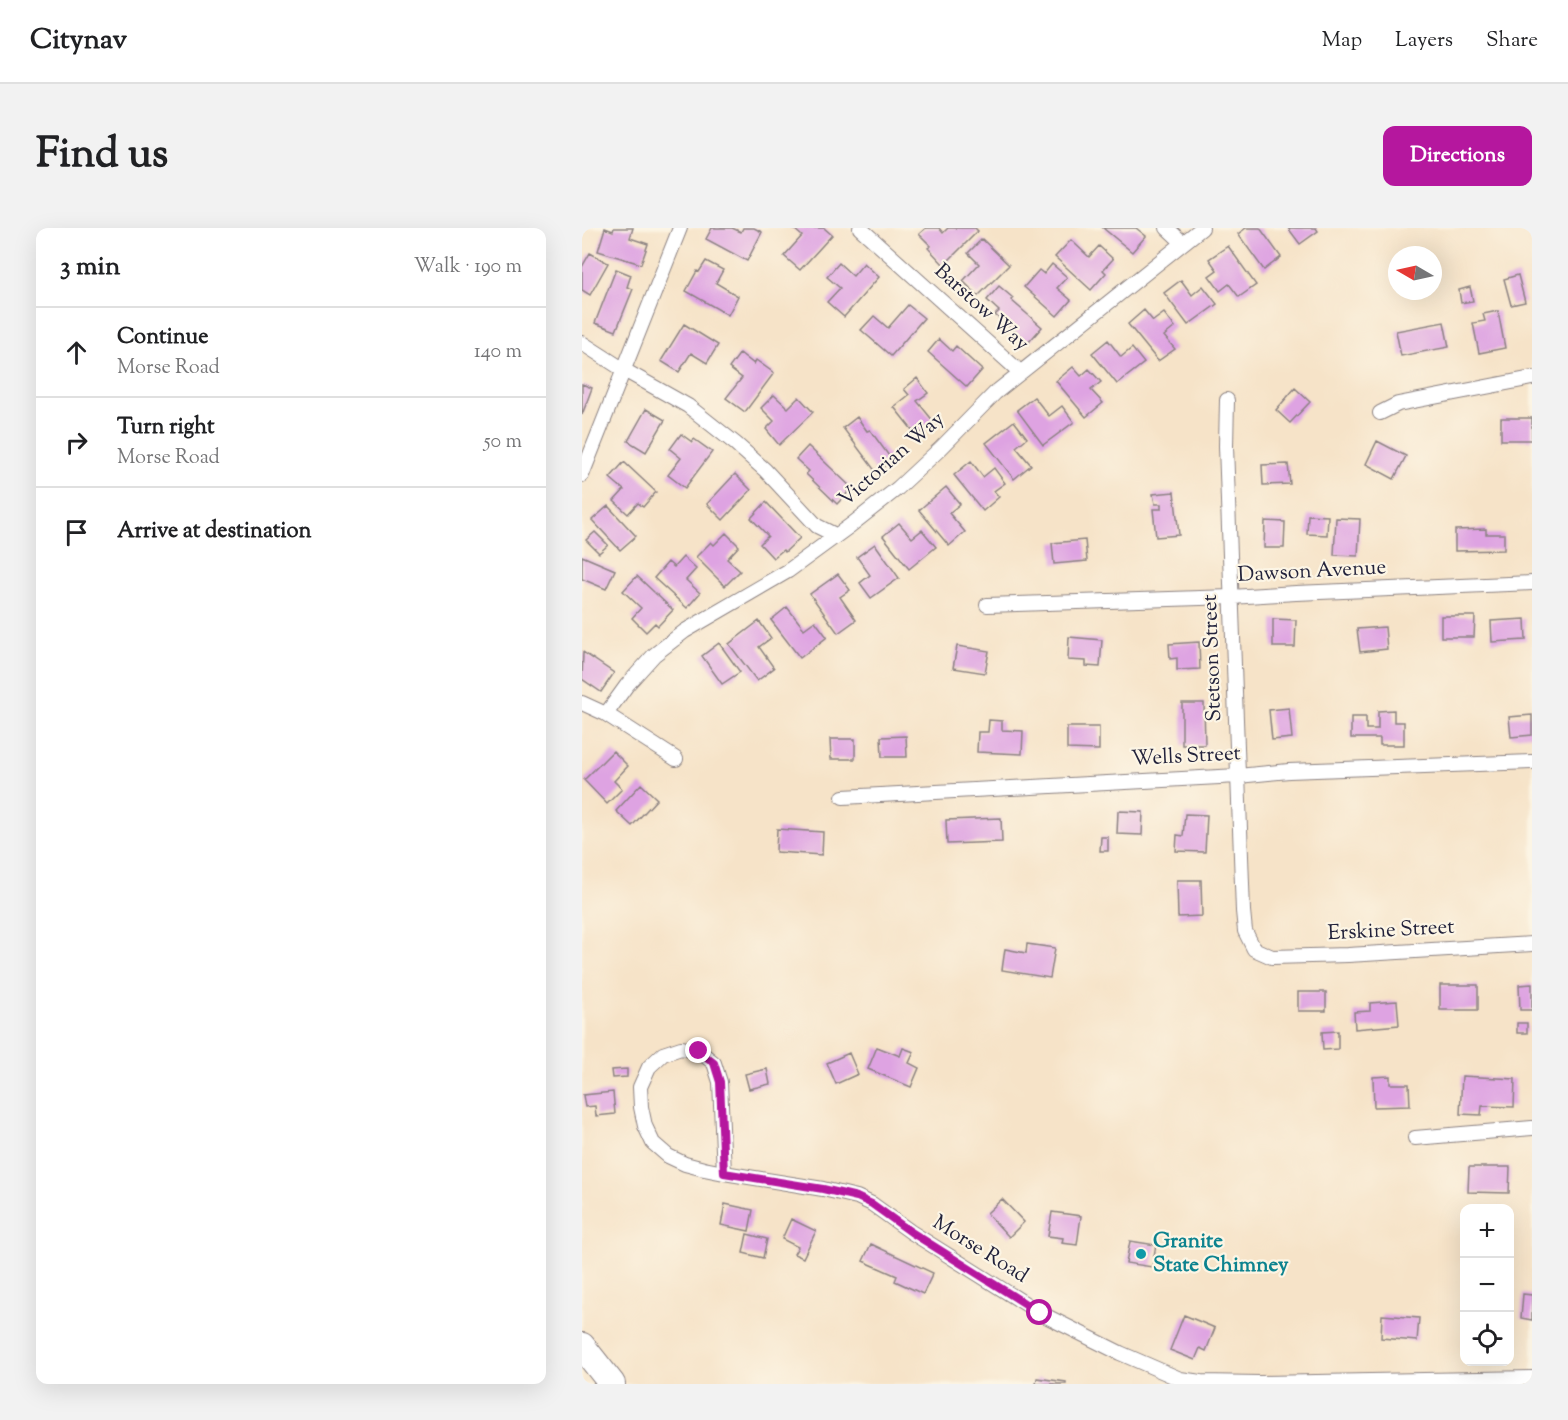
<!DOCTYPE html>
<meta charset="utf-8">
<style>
:root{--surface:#fff;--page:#f2f2f2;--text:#202124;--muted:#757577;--line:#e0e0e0;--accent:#b5179e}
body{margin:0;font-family:"Sorts Mill Goudy",serif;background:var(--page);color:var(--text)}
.controls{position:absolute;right:18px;bottom:18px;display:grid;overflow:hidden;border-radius:12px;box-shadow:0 6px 24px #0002}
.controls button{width:54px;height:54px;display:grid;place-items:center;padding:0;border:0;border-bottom:2px solid var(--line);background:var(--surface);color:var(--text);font:30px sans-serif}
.compass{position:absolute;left:806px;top:18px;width:54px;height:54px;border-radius:50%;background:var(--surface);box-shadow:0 6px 24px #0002;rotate:279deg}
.stop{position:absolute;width:18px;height:18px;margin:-14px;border:4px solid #b5179e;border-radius:50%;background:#fff}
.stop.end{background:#b5179e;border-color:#fff;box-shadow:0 2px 6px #0008}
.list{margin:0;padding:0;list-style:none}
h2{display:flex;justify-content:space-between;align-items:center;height:78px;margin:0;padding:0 24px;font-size:26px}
h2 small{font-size:20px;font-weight:400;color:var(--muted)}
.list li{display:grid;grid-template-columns:39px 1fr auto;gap:18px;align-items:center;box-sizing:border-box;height:90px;padding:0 24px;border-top:2px solid var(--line)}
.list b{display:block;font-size:22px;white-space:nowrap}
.list p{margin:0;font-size:20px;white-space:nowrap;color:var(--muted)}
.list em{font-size:20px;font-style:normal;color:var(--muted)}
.icon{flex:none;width:33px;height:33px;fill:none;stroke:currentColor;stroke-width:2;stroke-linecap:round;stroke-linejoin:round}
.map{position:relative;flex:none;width:950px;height:1156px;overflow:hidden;border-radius:12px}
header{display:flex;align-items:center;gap:36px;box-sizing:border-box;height:84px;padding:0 30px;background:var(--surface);border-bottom:2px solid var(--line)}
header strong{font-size:28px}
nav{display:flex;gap:33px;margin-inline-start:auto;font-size:21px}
.intro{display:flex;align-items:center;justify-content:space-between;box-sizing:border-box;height:144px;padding:0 36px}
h1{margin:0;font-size:42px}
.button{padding:15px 27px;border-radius:12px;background:var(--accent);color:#fff;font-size:21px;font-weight:700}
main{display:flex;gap:36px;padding:0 36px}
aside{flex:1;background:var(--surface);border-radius:12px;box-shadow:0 6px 24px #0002}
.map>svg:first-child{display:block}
</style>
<header>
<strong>Citynav</strong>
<nav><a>Map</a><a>Layers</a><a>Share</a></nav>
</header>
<div class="intro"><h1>Find us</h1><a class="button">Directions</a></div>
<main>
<aside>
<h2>3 min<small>Walk · 190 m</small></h2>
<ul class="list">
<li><svg class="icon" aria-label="ahead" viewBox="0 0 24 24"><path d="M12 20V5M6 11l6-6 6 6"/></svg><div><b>Continue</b><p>Morse Road</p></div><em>140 m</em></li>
<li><svg class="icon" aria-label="right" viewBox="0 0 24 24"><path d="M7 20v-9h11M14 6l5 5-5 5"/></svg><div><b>Turn right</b><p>Morse Road</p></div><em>50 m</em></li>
<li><svg class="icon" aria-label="arrive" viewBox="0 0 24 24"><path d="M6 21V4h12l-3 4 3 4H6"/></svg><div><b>Arrive at destination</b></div></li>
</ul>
</aside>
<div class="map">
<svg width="950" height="1156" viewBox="0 0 950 1156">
<rect width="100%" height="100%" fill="#fcf5e5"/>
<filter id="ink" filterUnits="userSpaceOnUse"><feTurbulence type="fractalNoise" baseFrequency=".0167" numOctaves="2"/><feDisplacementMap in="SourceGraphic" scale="12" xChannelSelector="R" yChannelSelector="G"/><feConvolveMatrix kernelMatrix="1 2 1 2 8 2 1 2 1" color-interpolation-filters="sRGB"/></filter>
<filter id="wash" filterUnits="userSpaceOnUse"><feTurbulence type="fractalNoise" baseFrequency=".008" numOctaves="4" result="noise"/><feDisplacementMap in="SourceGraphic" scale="24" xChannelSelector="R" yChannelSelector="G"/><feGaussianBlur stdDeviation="1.35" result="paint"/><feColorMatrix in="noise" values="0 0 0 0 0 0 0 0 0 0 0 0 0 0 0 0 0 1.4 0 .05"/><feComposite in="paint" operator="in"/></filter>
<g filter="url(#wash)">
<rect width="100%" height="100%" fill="#f6e3c8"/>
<g id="blocks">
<path fill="#dea3e2" d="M23,0L31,3L32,0H51L48,10L66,16L59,36L16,23Z
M130,0H150L159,4L161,0H172L180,4L165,33L124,11Z
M211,0H242L250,7L218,42L202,28L220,8Z
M344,0H357L361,5L366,0H393L396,3L362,37L346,20L349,18L337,6Z
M521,0H554L564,8L550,24Z
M664,0H678L699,29L682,42L656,6Z
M706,0H734L736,3L718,16Z
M400,11L427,37L396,68L381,53L397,36L386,25Z
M489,12L507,29L517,18L531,31L521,42L524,45L509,62L473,29Z
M646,18L674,57L657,69L647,56L638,63L627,48L635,42L627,31Z
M8,25L26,35L8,67L0,62V39Z
M124,33L141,42L134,55L156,68L146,87L104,63L115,43L117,44Z
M257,35L271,48L282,35L297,49L262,89L245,74L258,60L245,49Z
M470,36L485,49L475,60L489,72L475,88L442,59L457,42L462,46Z
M34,41L49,47L45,59L51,61L34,103L13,95Z
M936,47L943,74L929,77L922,51Z
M599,52L610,67L621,58L635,76L606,97L582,65Z
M417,58L431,70L429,72L460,99L446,115L413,87L417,83L405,72Z
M888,59L891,73L879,75L877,62Z
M326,77L342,90L309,128L279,102L292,88L306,100Z
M562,82L571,93L582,85L593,99L582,108L593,121L576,133L546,96Z
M916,83L923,120L897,125L891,95L903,93L901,86Z
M862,94L867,119L819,128L814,103Z
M102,96L136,117L125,135L109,125L97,144L79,133Z
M357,111L370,123L374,118L400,142L385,159L346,124Z
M526,112L539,129L550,120L562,135L535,156L510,125Z
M158,125L172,136L174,132L192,145L163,184L144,170L160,150L147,140Z
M491,139L499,148L507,141L519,154L509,162L521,175L504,189L474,153Z
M335,150L346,165L335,173L352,194L335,208L312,179L327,167L322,161Z
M0,156L10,160L0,187Z
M713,160L728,174L708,195L694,182Z
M192,167L206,180L217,169L231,184L197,217L184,201L192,193L179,180Z
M452,169L467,188L480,178L492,194L461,217L435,182Z
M64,181L83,192L64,224L46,213Z
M275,189L285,203L288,202L310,232L294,244L261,200Z
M919,190H950V212H919Z
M432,193L445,210L434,219L449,237L432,251L404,215Z
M99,206L110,214L112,211L130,224L103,260L86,247L99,230L88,221Z
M795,213L824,228L812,251L784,236Z
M226,218L270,260L255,276L224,246L227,243L214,231Z
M389,233L401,249L412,240L423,255L412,263L417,269L401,283L372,247Z
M42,234L74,264L61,279L56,275L46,286L32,273L42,262L28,250Z
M706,236L708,256L681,257L680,237Z
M153,246L169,262L141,292L125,276Z
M364,259L378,276L367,285L383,304L367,318L337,282Z
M592,264L597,307L574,309L571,281H579V276H573L571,266Z
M184,274L218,310L203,324L201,322L191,330L178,316L186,308L169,290Z
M26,278L54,308L38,322L10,292Z
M726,287L746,288L745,307L725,306Z
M754,290L778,291L776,328L752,327Z
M683,293L703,294L702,320H682Z
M317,295L330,310L340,302L354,319L327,341L301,308Z
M904,301V306H922V322L873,323V302Z
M13,304L26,317L17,325L4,312Z
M144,305L157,318L145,331L158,343L143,358L114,329L129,314L132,317Z
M503,312L505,333L472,336L470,315Z
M293,316L317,350L289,370L278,355L288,347L275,329Z
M0,328L33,342L24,361L0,351Z
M101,329L114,341L104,352L118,365L105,380L72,350L86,334L92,339Z
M256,346L268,362L258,369L274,392L256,405L228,366Z
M55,348L91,382L76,398L73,395L64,404L50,390L59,380L41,363Z
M205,379L222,401L233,393L245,409L218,430L189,392Z
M859,388H893L892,409H859Z
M691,391L714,392L713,419H691Z
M943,391L944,412L910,414L909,393Z
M177,393L189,410L177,419L192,440L175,453L147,416Z
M803,399L805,421L778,424L775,401Z
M487,409L520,412L518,439L504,438V433L486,432Z
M617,414L618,441L595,442V430L588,431L587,416Z
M137,415L158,444L140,456L120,428Z
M375,418L407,423L403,445L371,440Z
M1,424L32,445L19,464L0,451Z
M600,475H622L623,517H600Z
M707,480L710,510L690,512L687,482Z
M812,482V494H822V517H798V510H769V489H784V501H796V483Z
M950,487V507L929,509L927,489Z
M407,492L420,493V502L441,503L440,526L395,524L396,504H406Z
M485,499H517V522L485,521Z
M324,508L325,529H300L299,509Z
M248,511H273V531H249Z
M31,523L46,538L32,553L40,561L25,576L2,552Z
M59,556L75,571L50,598L34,583Z
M536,583L561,584L560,607L535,606Z
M603,586L625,587L623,624L594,623L595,607L601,608Z
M419,590L420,614L365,616L364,592Z
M195,601L241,604L240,627L194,624Z
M519,609H526V623H518Z
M595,652H619L620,688L596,689Z
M445,716L473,720L468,750L420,742L423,721L444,725Z
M950,756V782H938L937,757Z
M858,757H896V782H858Z
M716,764H744V783H716Z
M815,773L817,797L773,801L772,784L788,783V775Z
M935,795H945V805H935Z
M756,803V821L741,822L740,804Z
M295,819L318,828L321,820L332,824L327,835L337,840L329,859L286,841Z
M267,825L276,846L254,856L245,835Z
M45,841V849L30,850L29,842Z
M185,841L188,856L167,861L163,846Z
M808,848V856H827L828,878L792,879L791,849Z
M880,848L933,851L932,879L900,878L899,887L878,886Z
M31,864L33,886L14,888L13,878L3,879L1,867Z
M887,939H928L927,965L886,964Z
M420,971L442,994L427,1009L405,985Z
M143,976L171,982L167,1003L139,997Z
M470,984L499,988L495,1017L480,1015L481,1010L466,1008Z
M209,991L234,1003L221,1030L212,1026L216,1019L200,1011Z
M165,1006L185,1011L181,1030L161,1025Z
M548,1013L574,1017L570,1039L544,1035Z
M289,1016L351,1045L341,1066L313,1053L315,1048L281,1033Z
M941,1066L950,1067V1092L939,1090Z
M602,1087L633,1100L624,1123L618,1120L613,1132L588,1122Z
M800,1087L837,1090L835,1113L799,1110Z
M455,1150L484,1154V1156H454Z"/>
</g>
</g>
<g filter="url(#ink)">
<use href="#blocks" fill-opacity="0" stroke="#8c8282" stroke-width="1.5"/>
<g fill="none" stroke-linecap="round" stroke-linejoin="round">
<defs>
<path id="minor" d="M278,0L438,144
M585,0L601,15
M0,115L42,142L106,178L154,216L183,242L235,298L253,307
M645,172L644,218L661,683L663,703L672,721L690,729L766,727L950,716
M798,185L816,176L950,150
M0,247L98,0
M405,377L649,369L714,365L950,355
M0,475L24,486L94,531
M24,486L45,457L72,427L103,403L206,343L269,297L316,260L359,220L413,165L620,0
M261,569L656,548L707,543L950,534
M833,910L950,900
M142,945L138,854L132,835L117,823L99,820L81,826L67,839L58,859L59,879L63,898L71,915L86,928L103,936L122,941L142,945L241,961L275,969L290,976L329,1004L458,1085L538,1125L598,1151L619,1154L677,1155L950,1150"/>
<path id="motorway" d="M0,1118L30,1156"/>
</defs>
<use href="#minor" stroke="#8c8282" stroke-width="16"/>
<use href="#motorway" stroke="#8c8282" stroke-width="28"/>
<use href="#minor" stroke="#fff" stroke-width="14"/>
<use href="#motorway" stroke="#fff" stroke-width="26"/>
</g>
</g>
<g fill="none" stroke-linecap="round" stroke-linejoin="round" filter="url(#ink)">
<path stroke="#b5179e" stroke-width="8" d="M117,823L132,835L138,854L142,945L241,961L275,969L290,976L329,1004L458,1085"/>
</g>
<circle fill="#0f9aa8" stroke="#fcf5e5" stroke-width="2" cx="559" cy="1026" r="6"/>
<g text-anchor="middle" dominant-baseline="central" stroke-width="4.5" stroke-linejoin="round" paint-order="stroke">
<g font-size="21" fill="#22223b" stroke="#fcf5e5">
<text transform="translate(399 80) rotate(42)">Barstow Way</text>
<text transform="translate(310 232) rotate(-41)">Victorian Way</text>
<text transform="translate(730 344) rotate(-3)">Dawson Avenue</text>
<text transform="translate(631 430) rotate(-92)">Stetson Street</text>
<text transform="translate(604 529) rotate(-3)">Wells Street</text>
<text transform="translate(809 703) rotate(-3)">Erskine Street</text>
<text transform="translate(398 1022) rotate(32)">Morse Road</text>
</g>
<g font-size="21" font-weight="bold" fill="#0d838f" stroke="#fcf5e5" text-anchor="start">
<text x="571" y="1014">Granite<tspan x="571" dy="24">State Chimney</tspan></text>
</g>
</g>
</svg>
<div class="controls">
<button>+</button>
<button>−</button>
<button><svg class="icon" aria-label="locate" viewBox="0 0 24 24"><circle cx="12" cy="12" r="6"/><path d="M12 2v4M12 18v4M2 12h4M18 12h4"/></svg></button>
</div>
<svg class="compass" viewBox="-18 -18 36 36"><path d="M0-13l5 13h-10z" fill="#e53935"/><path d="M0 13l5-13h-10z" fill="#757577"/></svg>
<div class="stop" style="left:458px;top:1085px"></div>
<div class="stop end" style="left:117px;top:823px"></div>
</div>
</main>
